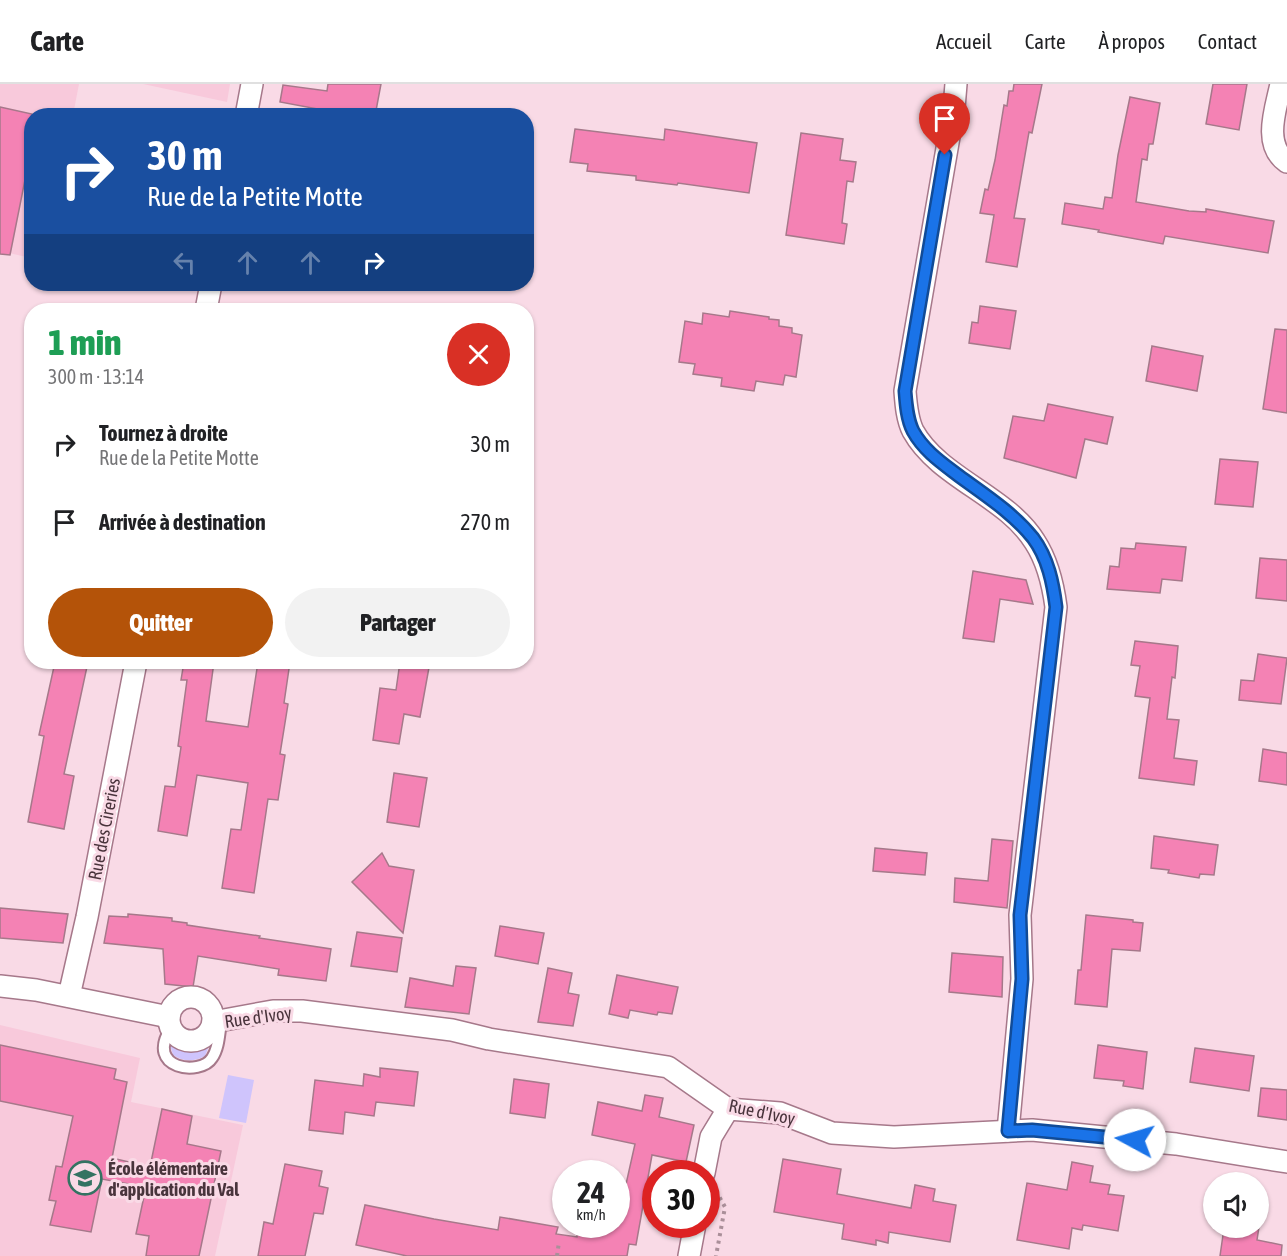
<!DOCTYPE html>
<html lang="fr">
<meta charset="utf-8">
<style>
body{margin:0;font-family:"Asap Condensed",sans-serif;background:#f2f2f2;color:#202124;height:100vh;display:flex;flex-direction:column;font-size:22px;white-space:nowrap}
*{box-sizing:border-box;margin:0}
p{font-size:20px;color:#757577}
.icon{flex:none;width:33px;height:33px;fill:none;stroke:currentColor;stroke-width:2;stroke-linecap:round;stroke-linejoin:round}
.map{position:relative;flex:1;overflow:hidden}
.drawer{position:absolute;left:24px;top:219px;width:510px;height:366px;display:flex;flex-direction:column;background:#fff;border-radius:24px;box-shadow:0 2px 4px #0004}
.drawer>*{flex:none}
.hud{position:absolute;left:24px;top:24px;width:510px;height:183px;border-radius:24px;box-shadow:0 2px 4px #0004;background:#1a4fa0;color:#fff;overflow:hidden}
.tools{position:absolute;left:1203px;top:1088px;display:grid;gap:12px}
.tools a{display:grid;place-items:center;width:66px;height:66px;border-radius:50%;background:#fff;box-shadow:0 2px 4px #0004;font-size:30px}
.speed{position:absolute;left:552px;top:1076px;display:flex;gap:12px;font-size:30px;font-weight:700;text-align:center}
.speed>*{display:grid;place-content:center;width:78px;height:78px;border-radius:50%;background:#fff;box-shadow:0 2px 4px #0004;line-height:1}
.speed small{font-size:15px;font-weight:400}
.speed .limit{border:9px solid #d22;background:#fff;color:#111}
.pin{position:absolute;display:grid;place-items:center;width:51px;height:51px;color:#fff;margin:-62px -26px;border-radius:50% 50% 50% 0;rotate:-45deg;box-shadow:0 0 6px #0007}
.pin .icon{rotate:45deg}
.me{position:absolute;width:66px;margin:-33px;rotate:276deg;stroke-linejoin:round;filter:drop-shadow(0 0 4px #0008)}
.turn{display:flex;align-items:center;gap:21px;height:126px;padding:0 24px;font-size:27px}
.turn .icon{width:78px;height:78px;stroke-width:2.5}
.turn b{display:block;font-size:42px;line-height:51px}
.lanes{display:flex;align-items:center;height:57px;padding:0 24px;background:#0003;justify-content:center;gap:30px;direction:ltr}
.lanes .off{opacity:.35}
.round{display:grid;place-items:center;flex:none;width:63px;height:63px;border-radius:32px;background:#f2f2f2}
.headline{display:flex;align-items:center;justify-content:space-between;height:102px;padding:0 24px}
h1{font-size:36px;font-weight:800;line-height:45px;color:#1e9e55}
.cta{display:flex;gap:12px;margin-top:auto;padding:12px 24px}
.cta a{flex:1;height:69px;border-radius:36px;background:#b45309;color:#fff;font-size:24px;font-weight:800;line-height:69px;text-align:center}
.cta a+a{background:#f2f2f2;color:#202124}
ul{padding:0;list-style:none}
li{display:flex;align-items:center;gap:18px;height:78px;padding:0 24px}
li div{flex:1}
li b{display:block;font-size:22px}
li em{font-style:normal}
header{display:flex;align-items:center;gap:36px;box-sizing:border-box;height:84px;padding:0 30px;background:#fff;border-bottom:2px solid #e0e0e0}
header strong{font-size:28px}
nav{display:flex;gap:33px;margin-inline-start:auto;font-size:21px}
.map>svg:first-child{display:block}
</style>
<header>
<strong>Carte</strong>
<nav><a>Accueil</a><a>Carte</a><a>À propos</a><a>Contact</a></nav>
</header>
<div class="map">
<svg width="1287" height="1172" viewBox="0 0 1287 1172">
<rect width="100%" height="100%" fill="#f9dae6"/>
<g fill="#f8c9db">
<polygon points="0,0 79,0 73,31 32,32 31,174 0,167"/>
<polygon points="143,0 230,0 227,18"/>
<polygon points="0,941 140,974 131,1018 243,1041 215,1172 0,1172"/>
</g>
<g fill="#cfc4fc">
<path d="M169,957L181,961L209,962L205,972C194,978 183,978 173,971Z"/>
<polygon points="228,991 254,996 246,1039 219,1034"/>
</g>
<g fill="#f482b4" stroke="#a6788a" stroke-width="1.5">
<polygon points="328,0 381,0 375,32 355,32 280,18 283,1 327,7"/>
<polygon points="1014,0 1042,0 1032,49 1029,48 1014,134 1025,135 1017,183 986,178 994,131 980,129 985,105 988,106 995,76 1004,21 1007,22 1009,7 1013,7"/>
<polygon points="1213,0 1247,0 1239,46 1206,40"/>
<polygon points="1130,13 1160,19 1153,60 1149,60 1147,76 1142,75 1136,118 1189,127 1206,128 1206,125 1274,137 1268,169 1165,152 1163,160 1098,148 1099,146 1062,140 1065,119 1103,125 1105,113 1112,114 1118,71"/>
<polygon points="0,23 32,30 32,61 10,171 0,170"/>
<polygon points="575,45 664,56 665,45 757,59 749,109 678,99 677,101 636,96 636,92 587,87 588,80 570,78"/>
<polygon points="801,49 843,55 840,76 856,78 853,98 847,97 842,139 847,140 844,160 786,151"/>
<polygon points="980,222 1016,227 1010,265 969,259 972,238 978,239"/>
<polygon points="730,227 769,233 769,235 779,236 779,242 792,244 792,249 802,251 796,293 785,291 783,301 756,297 754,307 721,302 722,294 693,290 695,280 679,278 685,237 702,240 703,229 729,233"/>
<polygon points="1275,245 1287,246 1287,329 1263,325"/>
<polygon points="1152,262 1203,272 1197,307 1146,297"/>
<polygon points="1048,320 1113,333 1107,360 1085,355 1076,394 1004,374 1013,332 1044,337"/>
<polygon points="1220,375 1258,378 1253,423 1215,420"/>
<polygon points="1136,459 1186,463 1182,497 1162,495 1160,509 1107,505 1110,482 1119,483 1121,464 1135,465"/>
<polygon points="1260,474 1287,476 1287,517 1256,514"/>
<polygon points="973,487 1026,496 1033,520 1000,515 994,558 963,554"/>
<polygon points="1135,557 1178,562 1175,594 1172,593 1167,635 1179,636 1174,674 1197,677 1194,701 1139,694 1150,614 1135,612 1140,582 1131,581"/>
<polygon points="1258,570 1287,574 1281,620 1239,616 1241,596 1254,597"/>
<polygon points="55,578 88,578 64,690 74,692 64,745 28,738 44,652 39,651"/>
<polygon points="184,578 214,578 206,637 248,643 258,578 290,578 284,619 288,620 280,670 285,671 278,716 268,715 254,809 222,804 231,745 241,746 248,699 197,691 187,752 158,747 165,702 175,703 181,663 178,662 187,596 181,596"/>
<polygon points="400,578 430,578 420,633 404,630 399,660 373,656 380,604 396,606"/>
<polygon points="1263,665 1287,669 1287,701 1259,697"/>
<polygon points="394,689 427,694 419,743 387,738"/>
<polygon points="1154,752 1218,761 1214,791 1200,790 1199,794 1168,789 1169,786 1151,784"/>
<polygon points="992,755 1013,757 1007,824 954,818 955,794 988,797"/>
<polygon points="875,764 927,769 925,791 873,787"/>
<polygon points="382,769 389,782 414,786 403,849 352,798"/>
<polygon points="0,824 68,830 63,859 0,854"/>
<polygon points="128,830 172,834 172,837 187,839 187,841 260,852 259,854 331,865 326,897 278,891 279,885 198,872 193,903 165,900 163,865 104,859 109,832 128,833"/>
<polygon points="1086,831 1133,836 1133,838 1143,839 1140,867 1112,865 1107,923 1075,920 1078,886 1081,886"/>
<polygon points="500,842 544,849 538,880 495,872"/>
<polygon points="357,848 402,854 397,888 351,882"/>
<polygon points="952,869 1003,873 1002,913 949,908"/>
<polygon points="456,882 476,884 469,930 405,923 410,894 453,902"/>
<polygon points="548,884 572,889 568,909 579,911 573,942 538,938"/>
<polygon points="617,891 678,903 672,930 658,928 657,931 630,926 628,934 609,930"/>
<polygon points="0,961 116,985 114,995 127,998 112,1074 150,1083 162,1025 192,1032 187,1060 221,1067 199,1172 146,1172 149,1152 136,1150 146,1103 102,1095 91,1148 50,1141 56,1117 49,1116 56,1082 62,1083 73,1032 0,1017"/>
<polygon points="1098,961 1147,968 1143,1005 1123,1002 1124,997 1094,994"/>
<polygon points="1195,964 1254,972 1249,1007 1190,998"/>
<polygon points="380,984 418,988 414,1022 376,1018 374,1032 345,1028 343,1050 309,1046 315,996 363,1002 364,990 380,993"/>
<polygon points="514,995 549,1000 545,1034 510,1029"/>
<polygon points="1261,1004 1287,1006 1287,1036 1258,1032"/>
<polygon points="645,1011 663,1014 659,1033 694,1041 686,1078 652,1071 636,1161 629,1160 627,1172 407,1172 356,1161 365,1121 434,1135 498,1146 500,1133 558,1143 556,1150 577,1153 578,1140 616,1140 616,1127 620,1127 635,1060 592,1051 598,1018 642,1027"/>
<polygon points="783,1075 841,1085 837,1110 911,1124 915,1101 935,1105 933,1117 956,1121 950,1158 889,1148 888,1159 876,1156 876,1161 842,1155 844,1140 774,1128"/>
<polygon points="1072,1078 1093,1082 1090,1098 1110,1101 1108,1110 1124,1112 1118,1147 1083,1141 1082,1146 1072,1144 1069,1165 1017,1156 1027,1099 1067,1106"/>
<polygon points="285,1080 322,1087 319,1102 328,1104 323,1130 314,1129 305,1172 258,1172 264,1138 273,1140"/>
<polygon points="1238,1143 1259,1143 1257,1156 1282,1161 1281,1172 1220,1172 1223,1151 1237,1153"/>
</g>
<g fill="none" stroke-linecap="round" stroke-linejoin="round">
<g stroke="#a6788a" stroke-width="14">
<path id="service" d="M171,944C144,986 201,992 212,974C219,964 219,950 221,938"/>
</g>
<g stroke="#a6788a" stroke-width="24">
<g id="minor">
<path d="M956,0L954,24L905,307C906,320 907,335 913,347C939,394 1007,412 1035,458C1048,478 1053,500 1056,523L1020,831L1022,895L1008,1047"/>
<path d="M1281,0C1276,24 1262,61 1287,78"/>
<polyline points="246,32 252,0"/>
<polyline points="206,226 211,200"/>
<polyline points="0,902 36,906 169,933"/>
<polyline points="69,912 87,833 136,578"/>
<circle cx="191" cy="935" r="22"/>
<polyline points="213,938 273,927 302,927 452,946 489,955 668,983 728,1025 780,1029 832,1049 894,1053 1032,1046 1176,1060 1287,1078"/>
<polyline points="704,1089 711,1053 728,1025"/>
<polyline points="689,1172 695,1140"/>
</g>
</g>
<g stroke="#aa8f99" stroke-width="4" stroke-dasharray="3 4.5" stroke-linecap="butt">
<polyline points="716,1107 725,1123 716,1172"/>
<polyline points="557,1172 559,1158"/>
</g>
<use href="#service" stroke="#fff" stroke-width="10"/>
<use href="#minor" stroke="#fff" stroke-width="21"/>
</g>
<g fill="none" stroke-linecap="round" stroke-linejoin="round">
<g stroke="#114b97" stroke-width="15">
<path id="route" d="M945,71L905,307C906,320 907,335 913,347C924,367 942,379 959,392C985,411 1013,429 1033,454C1048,474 1053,499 1056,523L1020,831L1022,895L1008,1047L1032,1046L1135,1056"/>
</g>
<use href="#route" stroke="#1a73e8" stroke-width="10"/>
</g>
<defs>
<g id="school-ring" transform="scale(1.725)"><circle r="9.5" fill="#f9dae6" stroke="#337362" stroke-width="1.5"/><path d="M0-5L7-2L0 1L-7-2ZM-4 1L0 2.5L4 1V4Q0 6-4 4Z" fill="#337362"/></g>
</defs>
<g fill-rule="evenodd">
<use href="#school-ring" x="85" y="1094"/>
</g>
<g text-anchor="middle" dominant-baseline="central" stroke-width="6" stroke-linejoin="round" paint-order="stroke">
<g font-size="18" fill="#49343c" stroke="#f9dae6">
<text transform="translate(104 745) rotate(-79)">Rue des Cireries</text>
<text transform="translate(258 933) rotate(-8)">Rue d'Ivoy</text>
<text transform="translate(762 1028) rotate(12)">Rue d'Ivoy</text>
</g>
<g font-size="18" font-weight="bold" fill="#49343c" stroke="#f9dae6" text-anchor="start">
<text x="108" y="1084">École élémentaire<tspan x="108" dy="21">d'application du Val</tspan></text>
</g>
</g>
</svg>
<div class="tools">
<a><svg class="icon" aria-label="sound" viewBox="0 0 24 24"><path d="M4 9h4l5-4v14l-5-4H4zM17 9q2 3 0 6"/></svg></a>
</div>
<div class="speed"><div>24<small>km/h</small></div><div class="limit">30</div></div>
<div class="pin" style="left:945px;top:71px;background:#d93025"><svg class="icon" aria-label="arrive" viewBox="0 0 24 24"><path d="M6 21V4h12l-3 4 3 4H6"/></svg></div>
<svg class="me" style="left:1135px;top:1056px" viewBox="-20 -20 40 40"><circle r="19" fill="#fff"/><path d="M0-13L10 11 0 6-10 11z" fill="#1a73e8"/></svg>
<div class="hud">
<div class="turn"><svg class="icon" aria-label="right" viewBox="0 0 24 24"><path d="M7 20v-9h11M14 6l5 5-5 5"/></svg><div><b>30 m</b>Rue de la Petite Motte</div></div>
<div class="lanes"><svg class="icon off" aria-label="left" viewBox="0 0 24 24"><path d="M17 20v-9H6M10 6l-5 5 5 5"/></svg><svg class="icon off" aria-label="ahead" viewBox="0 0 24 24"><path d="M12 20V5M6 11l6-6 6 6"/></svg><svg class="icon off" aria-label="ahead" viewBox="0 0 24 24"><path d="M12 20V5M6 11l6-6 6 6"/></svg><svg class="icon" aria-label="right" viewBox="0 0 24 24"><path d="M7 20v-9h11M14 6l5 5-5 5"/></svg></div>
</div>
<section class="drawer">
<div class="headline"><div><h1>1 min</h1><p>300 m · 13:14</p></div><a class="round" style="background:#d93025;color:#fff"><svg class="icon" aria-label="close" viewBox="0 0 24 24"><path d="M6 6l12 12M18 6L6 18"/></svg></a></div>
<ul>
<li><svg class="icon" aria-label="right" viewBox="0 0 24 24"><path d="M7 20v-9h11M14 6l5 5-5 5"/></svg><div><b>Tournez à droite</b><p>Rue de la Petite Motte</p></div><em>30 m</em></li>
<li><svg class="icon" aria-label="arrive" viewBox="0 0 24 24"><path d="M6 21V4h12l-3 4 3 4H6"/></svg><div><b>Arrivée à destination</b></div><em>270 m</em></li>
</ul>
<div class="cta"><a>Quitter</a><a>Partager</a></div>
</section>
</div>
